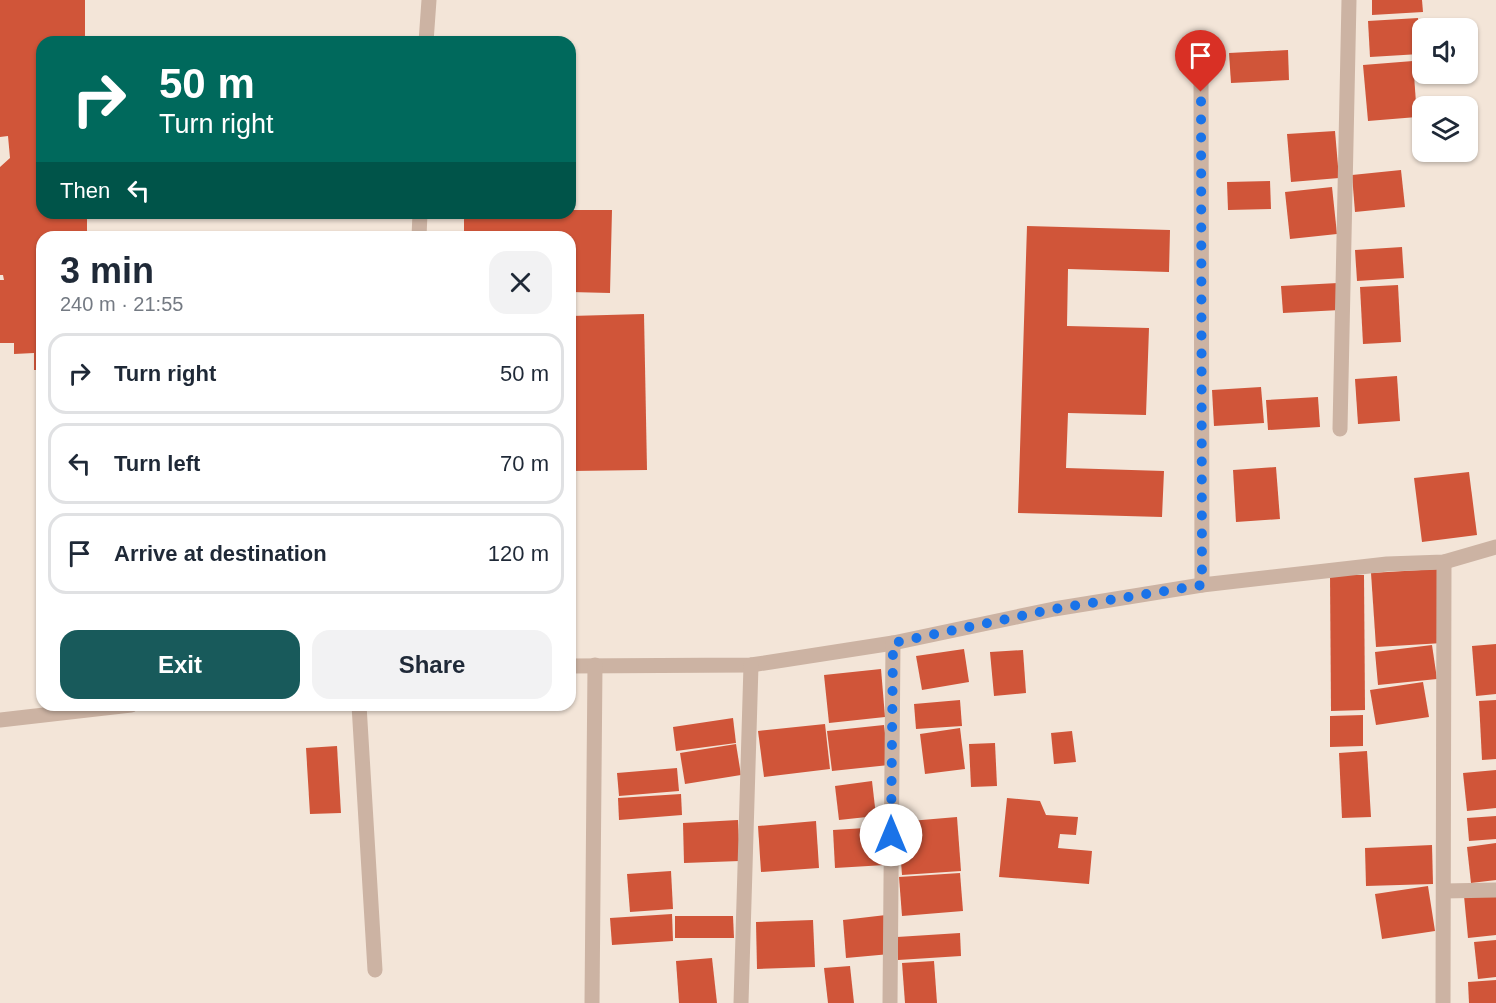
<!DOCTYPE html>
<meta charset="utf-8">
<style>
body{margin:0;font-family:Helvetica,sans-serif;background:#f2f2f3;color:#1f2937;height:100vh;display:flex;flex-direction:column;font-size:22px;white-space:nowrap}
*{box-sizing:border-box;margin:0}
p{font-size:20px;color:#747a83}
.icon{flex:none;width:33px;height:33px;fill:none;stroke:currentColor;stroke-width:2;stroke-linecap:round;stroke-linejoin:round}
.map{position:relative;flex:1;overflow:hidden}
.side{position:absolute;left:36px;top:231px;width:540px;height:480px;display:flex;flex-direction:column;background:#fff;border-radius:18px;box-shadow:0 2px 4px #0004}
.side>*{flex:none}
.top-card{position:absolute;left:36px;top:36px;width:540px;height:183px;border-radius:18px;box-shadow:0 2px 4px #0004;background:#00695c;color:#fff;overflow:hidden}
.buttons{position:absolute;left:1412px;top:18px;display:grid;gap:12px}
.buttons a{display:grid;place-items:center;width:66px;height:66px;border-radius:12px;background:#fff;box-shadow:0 2px 4px #0004;font-size:30px}
.pin{position:absolute;display:grid;place-items:center;width:51px;height:51px;color:#fff;margin:-62px -26px;border-radius:50% 50% 50% 0;rotate:-45deg;box-shadow:0 0 6px #0007}
.pin .icon{rotate:45deg}
.me{position:absolute;width:66px;margin:-33px;rotate:0deg;stroke-linejoin:round;filter:drop-shadow(0 0 4px #0008)}
.turn{display:flex;align-items:center;gap:21px;height:126px;padding:0 24px;font-size:27px}
.turn .icon{width:78px;height:78px;stroke-width:2.5}
.turn b{display:block;font-size:42px;line-height:51px}
.then{display:flex;align-items:center;height:57px;padding:0 24px;background:#0003;gap:12px;font-size:22px}
.round{display:grid;place-items:center;flex:none;width:63px;height:63px;border-radius:18px;background:#f2f2f3}
.headline{display:flex;align-items:center;justify-content:space-between;height:102px;padding:0 24px}
h1{font-size:36px;font-weight:800;line-height:45px}
.primary-button{display:flex;gap:12px;margin-top:auto;padding:12px 24px}
.primary-button a{flex:1;height:69px;border-radius:18px;background:#185a5b;color:#fff;font-size:24px;font-weight:800;line-height:69px;text-align:center}
.primary-button a+a{background:#f2f2f3;color:#1f2937}
ul{padding:0;list-style:none}
li{display:flex;align-items:center;gap:18px;height:81px;margin:0 12px 9px;padding:0 12px;border:3px solid #e0e1e3;border-radius:18px}
li div{flex:1}
li b{display:block;font-size:22px}
li em{font-style:normal}
.map>svg:first-child{display:block}
</style>
<div class="map">
<svg width="1496" height="1003" viewBox="0 0 1496 1003">
<rect width="100%" height="100%" fill="#f3e5d8"/>
<g fill="#d05539">
<polygon points="0,0 85,0 85,42 42,42 42,213 87,213 87,237 42,237 42,370 34,370 34,353 14,354 14,343 0,343 0,280 4,280 3,275 0,275 0,167 10,158 8,136 0,137"/>
<polygon points="1372,0 1422,0 1423,12 1372,15"/>
<polygon points="1418,18 1420,54 1370,57 1368,21"/>
<polygon points="1288,50 1289,80 1231,83 1229,53"/>
<polygon points="1413,61 1417,117 1368,121 1363,65"/>
<polygon points="1335,131 1339,178 1291,182 1287,134"/>
<polygon points="1401,170 1405,207 1355,212 1352,175"/>
<polygon points="1270,181 1271,209 1228,210 1227,182"/>
<polygon points="1332,187 1337,234 1290,239 1285,192"/>
<polygon points="570,210 612,210 610,293 570,292 570,237 464,237 464,213 570,213"/>
<polygon points="1027,226 1170,230 1169,272 1068,269 1067,326 1149,328 1146,415 1068,413 1066,468 1164,471 1162,517 1018,513"/>
<polygon points="1402,247 1404,278 1357,281 1355,250"/>
<polygon points="1338,283 1340,310 1283,313 1281,286"/>
<polygon points="1398,285 1401,342 1363,344 1360,287"/>
<polygon points="644,314 647,470 571,471 570,316"/>
<polygon points="1397,376 1400,421 1358,424 1355,379"/>
<polygon points="1261,387 1264,423 1214,426 1212,390"/>
<polygon points="1318,397 1320,427 1268,430 1266,400"/>
<polygon points="1276,467 1280,519 1236,522 1233,470"/>
<polygon points="1469,472 1477,535 1422,542 1414,478"/>
<polygon points="1438,569 1443,643 1376,647 1371,573"/>
<polygon points="1330,575 1364,575 1365,710 1331,711"/>
<polygon points="1496,644 1496,694 1476,696 1472,646"/>
<polygon points="1432,645 1437,679 1378,685 1375,652"/>
<polygon points="964,649 969,682 922,690 916,656"/>
<polygon points="1023,650 1026,693 994,696 990,652"/>
<polygon points="881,669 885,717 829,723 824,675"/>
<polygon points="1423,682 1429,717 1376,725 1370,690"/>
<polygon points="960,700 962,726 916,729 914,704"/>
<polygon points="1496,700 1496,759 1482,760 1479,701"/>
<polygon points="1363,715 1363,746 1330,747 1330,716"/>
<polygon points="733,718 736,743 676,751 673,727"/>
<polygon points="825,724 830,769 764,777 758,731"/>
<polygon points="884,725 889,765 832,771 827,731"/>
<polygon points="960,728 965,769 925,774 920,734"/>
<polygon points="1072,731 1076,762 1054,764 1051,733"/>
<polygon points="995,743 997,786 971,787 969,744"/>
<polygon points="736,744 741,775 685,784 680,753"/>
<polygon points="337,746 341,813 310,814 306,748"/>
<polygon points="1367,751 1371,817 1342,818 1339,753"/>
<polygon points="677,768 679,791 619,796 617,773"/>
<polygon points="1496,770 1496,808 1467,811 1463,773"/>
<polygon points="872,781 876,816 839,820 835,786"/>
<polygon points="681,794 682,815 619,820 618,798"/>
<polygon points="1007,798 1040,801 1046,815 1078,817 1076,835 1060,834 1058,848 1092,851 1089,884 999,877"/>
<polygon points="1496,816 1496,839 1469,841 1467,818"/>
<polygon points="957,817 961,871 902,875 898,822"/>
<polygon points="738,820 740,861 684,863 683,823"/>
<polygon points="816,821 819,868 761,872 758,826"/>
<polygon points="882,827 885,865 835,868 833,830"/>
<polygon points="1496,843 1496,880 1471,883 1467,847"/>
<polygon points="1432,845 1433,884 1366,886 1365,848"/>
<polygon points="671,871 673,909 630,912 627,874"/>
<polygon points="960,873 963,911 902,916 899,877"/>
<polygon points="1428,886 1435,931 1382,939 1375,894"/>
<polygon points="1496,893 1496,935 1468,938 1464,896"/>
<polygon points="672,914 673,941 612,945 610,918"/>
<polygon points="886,915 890,954 846,958 843,920"/>
<polygon points="675,916 733,916 734,938 675,938"/>
<polygon points="813,920 815,967 757,969 756,922"/>
<polygon points="960,933 961,956 898,960 897,937"/>
<polygon points="1496,940 1496,977 1478,979 1474,942"/>
<polygon points="712,958 717,1003 679,1003 676,961"/>
<polygon points="934,961 937,1003 905,1003 902,963"/>
<polygon points="850,966 854,1003 828,1003 824,968"/>
<polygon points="1496,980 1496,1003 1469,1003 1468,982"/>
</g>
<g fill="none" stroke-linecap="round" stroke-linejoin="round">
<g stroke="#ccb3a3" stroke-width="15">
<polyline points="426,42 429,0"/>
<polyline points="1201,69 1202,585"/>
<polyline points="419,237 420,213"/>
<polyline points="1340,429 1349,0"/>
<polyline points="570,666 751,665 893,643 1054,609 1202,585 1387,564 1444,562 1496,547"/>
<polyline points="359,705 375,970"/>
<polyline points="0,720 131,705"/>
<polyline points="1444,891 1496,890"/>
<polyline points="592,1003 595,665"/>
<polyline points="741,1003 751,665"/>
<polyline points="890,1003 893,643"/>
<polyline points="1443,1003 1444,562"/>
</g>
</g>
<g fill="none" stroke-linecap="round" stroke-linejoin="round">
<polyline stroke="#1a73e8" stroke-width="10" stroke-dasharray="0 18" points="891,835 893,643 1054,609 1202,585 1201,92"/>
</g>
</svg>
<div class="buttons">
<a><svg class="icon" aria-label="sound" viewBox="0 0 24 24"><path d="M4 9h4l5-4v14l-5-4H4zM17 9q2 3 0 6"/></svg></a>
<a><svg class="icon" aria-label="layers" viewBox="0 0 24 24"><path d="M12 4l9 5-9 5-9-5zM3 14l9 5 9-5"/></svg></a>
</div>
<div class="pin" style="left:1201px;top:92px;background:#d93025"><svg class="icon" aria-label="arrive" viewBox="0 0 24 24"><path d="M6 21V4h12l-3 4 3 4H6"/></svg></div>
<svg class="me" style="left:891px;top:835px" viewBox="-20 -20 40 40"><circle r="19" fill="#fff"/><path d="M0-13L10 11 0 6-10 11z" fill="#1a73e8"/></svg>
<div class="top-card">
<div class="turn"><svg class="icon" aria-label="right" viewBox="0 0 24 24"><path d="M7 20v-9h11M14 6l5 5-5 5"/></svg><div><b>50 m</b>Turn right</div></div>
<div class="then">Then<svg class="icon" aria-label="left" viewBox="0 0 24 24"><path d="M17 20v-9H6M10 6l-5 5 5 5"/></svg></div>
</div>
<section class="side">
<div class="headline"><div><h1>3 min</h1><p>240 m · 21:55</p></div><a class="round"><svg class="icon" aria-label="close" viewBox="0 0 24 24"><path d="M6 6l12 12M18 6L6 18"/></svg></a></div>
<ul>
<li><svg class="icon" aria-label="right" viewBox="0 0 24 24"><path d="M7 20v-9h11M14 6l5 5-5 5"/></svg><div><b>Turn right</b></div><em>50 m</em></li>
<li><svg class="icon" aria-label="left" viewBox="0 0 24 24"><path d="M17 20v-9H6M10 6l-5 5 5 5"/></svg><div><b>Turn left</b></div><em>70 m</em></li>
<li><svg class="icon" aria-label="arrive" viewBox="0 0 24 24"><path d="M6 21V4h12l-3 4 3 4H6"/></svg><div><b>Arrive at destination</b></div><em>120 m</em></li>
</ul>
<div class="primary-button"><a>Exit</a><a>Share</a></div>
</section>
</div>
